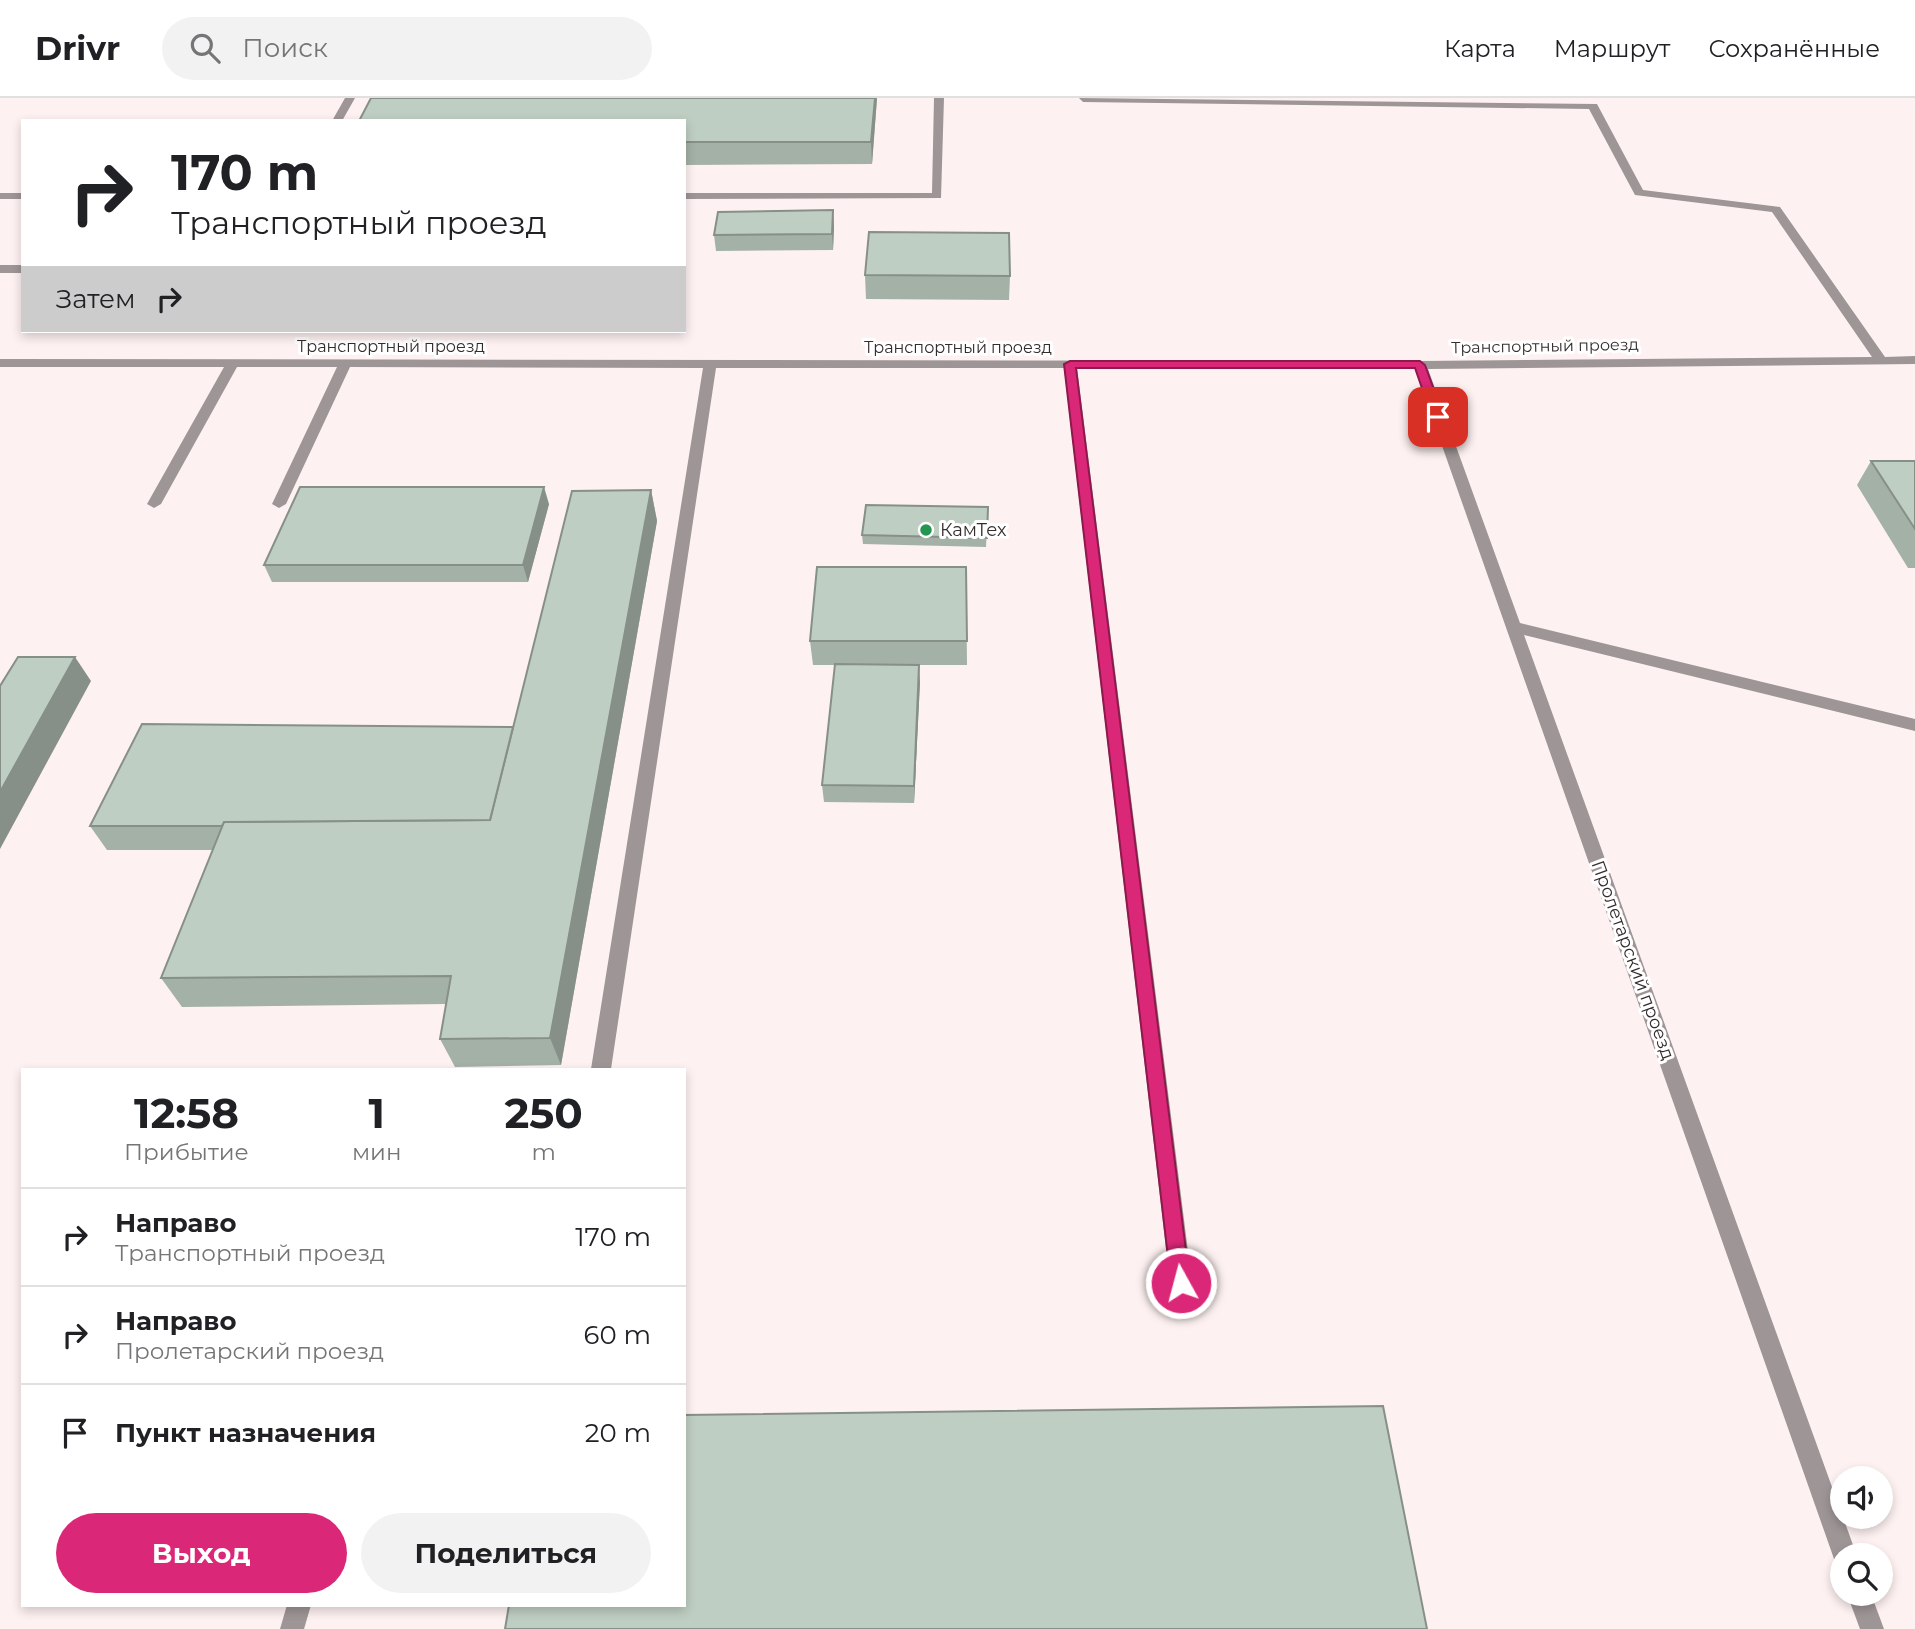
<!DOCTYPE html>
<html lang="ru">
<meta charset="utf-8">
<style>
body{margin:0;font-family:Montserrat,sans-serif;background:#f2f2f2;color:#202124;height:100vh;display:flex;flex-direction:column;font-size:26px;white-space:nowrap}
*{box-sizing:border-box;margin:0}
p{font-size:23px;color:#757577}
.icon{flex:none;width:38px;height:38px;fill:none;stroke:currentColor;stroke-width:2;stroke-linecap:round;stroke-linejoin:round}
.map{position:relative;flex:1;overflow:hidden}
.panel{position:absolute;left:21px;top:970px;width:665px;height:539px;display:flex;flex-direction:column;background:#fff;border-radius:0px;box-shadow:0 4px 10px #0003}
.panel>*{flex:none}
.banner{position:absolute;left:21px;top:21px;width:665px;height:214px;border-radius:0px;box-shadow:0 4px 10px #0003;background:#fff;color:#202124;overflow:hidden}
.fabs{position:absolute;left:1830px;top:1368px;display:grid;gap:14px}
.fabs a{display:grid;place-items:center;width:63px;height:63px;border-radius:50%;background:#fff;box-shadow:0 4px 10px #0003;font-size:35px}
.pin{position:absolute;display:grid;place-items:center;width:60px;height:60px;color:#fff;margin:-30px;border-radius:14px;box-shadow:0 4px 10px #0006}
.me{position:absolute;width:77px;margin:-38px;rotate:353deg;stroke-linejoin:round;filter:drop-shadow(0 0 5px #0008)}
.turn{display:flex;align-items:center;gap:24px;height:147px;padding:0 35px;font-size:32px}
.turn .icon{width:91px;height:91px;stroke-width:2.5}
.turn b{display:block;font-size:49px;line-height:60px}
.then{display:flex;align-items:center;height:66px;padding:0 35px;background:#0003;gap:14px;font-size:26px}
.eta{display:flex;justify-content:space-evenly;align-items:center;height:119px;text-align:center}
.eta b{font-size:42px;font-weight:700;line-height:49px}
.action{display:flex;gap:14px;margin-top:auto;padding:14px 35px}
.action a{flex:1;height:80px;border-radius:42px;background:#db2777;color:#fff;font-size:28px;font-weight:700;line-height:80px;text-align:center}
.action a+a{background:#f2f2f2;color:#202124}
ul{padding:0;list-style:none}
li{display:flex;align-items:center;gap:21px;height:98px;padding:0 35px;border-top:2px solid #e0e0e0}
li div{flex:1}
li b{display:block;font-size:26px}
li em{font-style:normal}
header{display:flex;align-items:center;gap:42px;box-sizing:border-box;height:98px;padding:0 35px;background:#fff;border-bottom:2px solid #e0e0e0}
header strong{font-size:33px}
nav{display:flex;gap:38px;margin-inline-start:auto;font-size:24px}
.search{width:490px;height:63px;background:#f2f2f2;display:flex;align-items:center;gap:18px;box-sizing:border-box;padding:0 24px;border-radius:38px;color:#757577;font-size:26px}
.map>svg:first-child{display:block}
</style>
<header>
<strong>Drivr</strong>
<div class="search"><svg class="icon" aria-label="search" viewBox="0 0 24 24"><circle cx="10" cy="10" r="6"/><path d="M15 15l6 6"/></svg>Поиск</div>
<nav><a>Карта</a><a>Маршрут</a><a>Сохранённые</a></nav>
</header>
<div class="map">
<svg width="1915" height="1531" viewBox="0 0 1915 1531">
<rect width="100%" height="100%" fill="#fef1f1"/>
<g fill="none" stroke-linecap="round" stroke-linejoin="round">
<g fill="#9e9596" fill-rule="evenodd">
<polygon points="345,0 355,0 342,23 332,23"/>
<polygon points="934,0 944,0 941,100 684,101 684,95 932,95"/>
<polygon points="1079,0 1597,6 1643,92 1780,109 1885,259 1915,258 1915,266 1428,271 1520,525 1915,621 1915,633 1524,537 1857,1458 1843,1458 1843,1469 1836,1467 1833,1458 1415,271 1077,270 1192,1185 1189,1192 1181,1195 1173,1192 1170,1185 1064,270 716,270 611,971 591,971 703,270 350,269 286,406 279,410 272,406 337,269 237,269 161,406 154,410 147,406 224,269 0,269 0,261 1420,263 1872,259 1772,114 1635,97 1589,11 1083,4"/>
<rect x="0" y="95" width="23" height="6"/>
<rect x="0" y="167" width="23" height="8"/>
<polygon points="1847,1496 1871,1496 1884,1531 1860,1531"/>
<polygon points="287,1507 311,1507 304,1531 280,1531"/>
</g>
</g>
<g fill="#a4b1a7">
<polygon points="877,0 872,66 684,67 684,23"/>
<polygon points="833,112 834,129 833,152 716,153 714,137"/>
<polygon points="865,177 1010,178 1009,202 866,201"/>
<polygon points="1871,363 1915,363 1915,470 1908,470 1857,387"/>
<polygon points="651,392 657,423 561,967 455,969 440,941 446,906 182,909 161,880 213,752 107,752 90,728 513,629"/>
<polygon points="549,406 528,484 272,484 264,467"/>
<polygon points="988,409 986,449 863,446 862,437"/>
<polygon points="966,469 967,567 907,567 920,584 914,705 824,704 822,687 835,567 813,567 810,543"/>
</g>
<g fill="#869088">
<polygon points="875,0 877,0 872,66 871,44"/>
<polygon points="833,112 834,129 833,152 832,136"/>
<polygon points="544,389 549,406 528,484 523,467"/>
<polygon points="651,392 657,423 561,967 550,940"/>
<polygon points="75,559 91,583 0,751 0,694"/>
<polygon points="919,567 920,584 914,705 914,688"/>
</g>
<g fill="#bfcec2" stroke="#869088" stroke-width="2">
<polygon points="371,0 875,0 871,44 684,44 684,23 359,23"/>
<polygon points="833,112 832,136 714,137 718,114"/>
<polygon points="869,134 1009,135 1010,178 865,177"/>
<polygon points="1871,363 1915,363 1915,431"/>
<polygon points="300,389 544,389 523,467 264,467"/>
<polygon points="651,392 550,940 440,941 451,878 161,880 224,724 490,722 572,393"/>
<polygon points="866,407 988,409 987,440 862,437"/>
<polygon points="817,469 966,469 967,543 810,543"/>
<polygon points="18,559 75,559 0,694 0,588"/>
<polygon points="835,566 919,567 914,688 822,687"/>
<polygon points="142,626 513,629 490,722 224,724 222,728 90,728"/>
<polygon points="1383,1308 1427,1531 505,1531 509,1507 684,1507 684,1317"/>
</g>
<polygon fill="#db2777" stroke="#8e194d" stroke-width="2" points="1420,263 1425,267 1444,319 1443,322 1432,319 1415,270 1076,270 1190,1185 1187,1192 1181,1195 1174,1192 1171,1185 1064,266 1070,263"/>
<circle fill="#249650" stroke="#fff" stroke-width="2.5" cx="926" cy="432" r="7"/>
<g text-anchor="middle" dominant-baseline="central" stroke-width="6" stroke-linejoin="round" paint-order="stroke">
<g font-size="16" fill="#342c2d" stroke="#fff">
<text x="391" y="248">Транспортный проезд</text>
<text transform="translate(1545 248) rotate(-1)">Транспортный проезд</text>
<text x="958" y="249">Транспортный проезд</text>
</g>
<g font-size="18" fill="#342c2d" stroke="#fff" text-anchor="start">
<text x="940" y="432">КамТех</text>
</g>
<g font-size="18" fill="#342c2d" stroke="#fff">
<text transform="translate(1633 862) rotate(70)">Пролетарский проезд</text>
</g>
</g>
</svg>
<div class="fabs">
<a><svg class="icon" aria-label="sound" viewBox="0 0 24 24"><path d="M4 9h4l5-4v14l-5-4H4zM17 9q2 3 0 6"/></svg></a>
<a><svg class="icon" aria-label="search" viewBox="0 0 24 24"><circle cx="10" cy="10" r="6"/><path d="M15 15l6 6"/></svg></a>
</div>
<div class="pin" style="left:1438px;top:319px;background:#d93025"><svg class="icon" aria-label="arrive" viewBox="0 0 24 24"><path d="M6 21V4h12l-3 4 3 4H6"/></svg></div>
<svg class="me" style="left:1181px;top:1185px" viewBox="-20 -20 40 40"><circle r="17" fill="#db2777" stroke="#fff" stroke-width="3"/><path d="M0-11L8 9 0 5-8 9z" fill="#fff"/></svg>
<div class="banner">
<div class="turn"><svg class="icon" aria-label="right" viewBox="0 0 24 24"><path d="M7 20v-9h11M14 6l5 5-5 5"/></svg><div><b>170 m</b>Транспортный проезд</div></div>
<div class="then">Затем<svg class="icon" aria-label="right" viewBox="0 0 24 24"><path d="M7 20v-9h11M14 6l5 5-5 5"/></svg></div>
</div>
<section class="panel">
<div class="eta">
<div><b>12:58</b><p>Прибытие</p></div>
<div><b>1</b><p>мин</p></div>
<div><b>250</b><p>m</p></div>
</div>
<ul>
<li><svg class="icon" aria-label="right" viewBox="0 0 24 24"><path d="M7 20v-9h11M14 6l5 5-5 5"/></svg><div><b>Направо</b><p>Транспортный проезд</p></div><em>170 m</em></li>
<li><svg class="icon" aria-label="right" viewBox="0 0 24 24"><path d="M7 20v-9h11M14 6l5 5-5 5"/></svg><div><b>Направо</b><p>Пролетарский проезд</p></div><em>60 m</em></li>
<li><svg class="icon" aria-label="arrive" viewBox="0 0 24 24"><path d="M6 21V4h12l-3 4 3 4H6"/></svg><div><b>Пункт назначения</b></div><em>20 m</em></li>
</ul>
<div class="action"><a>Выход</a><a>Поделиться</a></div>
</section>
</div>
